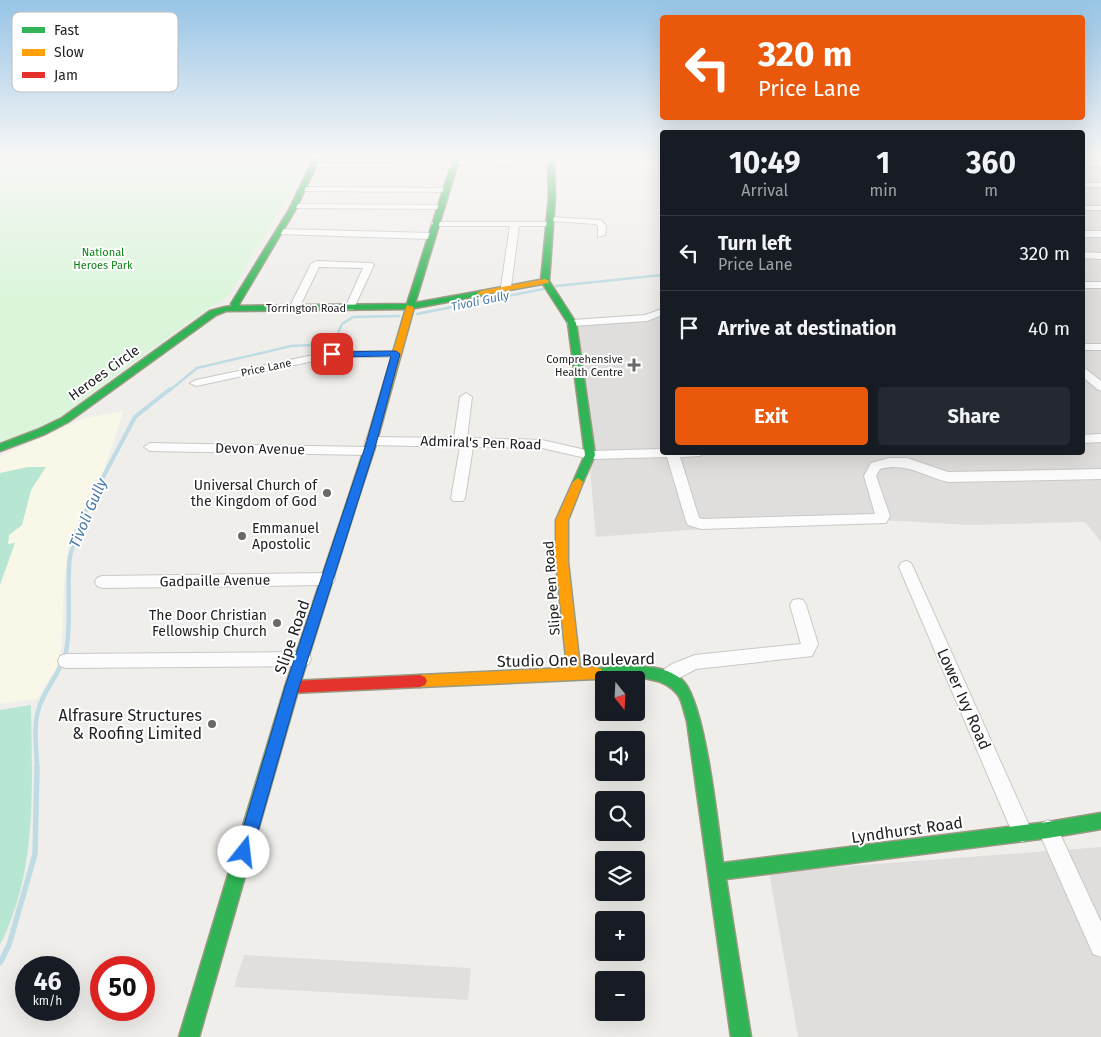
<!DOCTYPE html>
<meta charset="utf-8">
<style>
body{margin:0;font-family:"Fira Sans",sans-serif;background:#242831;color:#f1f3f6;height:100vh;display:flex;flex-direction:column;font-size:19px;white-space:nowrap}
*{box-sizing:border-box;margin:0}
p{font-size:16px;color:#9ea1a6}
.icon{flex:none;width:28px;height:28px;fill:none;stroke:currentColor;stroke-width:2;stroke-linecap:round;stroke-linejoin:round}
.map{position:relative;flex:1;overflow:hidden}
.side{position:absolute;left:660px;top:130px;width:425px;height:325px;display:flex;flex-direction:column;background:#171b24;border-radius:5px;box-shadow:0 5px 20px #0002}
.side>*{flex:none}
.top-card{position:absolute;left:660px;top:15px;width:425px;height:105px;border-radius:5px;box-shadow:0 5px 20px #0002;background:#ea580c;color:#fff;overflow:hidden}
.needle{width:32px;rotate:162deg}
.tools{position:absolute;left:595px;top:671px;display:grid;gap:10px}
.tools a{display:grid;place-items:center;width:50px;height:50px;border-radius:5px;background:#171b24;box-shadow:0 5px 20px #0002;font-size:25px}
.speed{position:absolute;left:15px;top:956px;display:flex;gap:10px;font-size:25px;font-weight:700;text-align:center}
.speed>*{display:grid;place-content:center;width:65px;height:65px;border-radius:50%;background:#171b24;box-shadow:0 5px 20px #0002;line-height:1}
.speed small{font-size:12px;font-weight:400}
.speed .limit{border:8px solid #d22;background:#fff;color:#111}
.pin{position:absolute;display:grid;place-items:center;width:42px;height:42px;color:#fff;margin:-21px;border-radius:10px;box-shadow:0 2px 8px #0006}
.me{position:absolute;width:55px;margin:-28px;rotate:16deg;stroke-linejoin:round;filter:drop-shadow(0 0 4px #0008)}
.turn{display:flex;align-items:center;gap:18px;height:105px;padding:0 15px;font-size:22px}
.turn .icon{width:65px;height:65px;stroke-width:2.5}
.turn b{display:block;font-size:35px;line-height:42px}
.eta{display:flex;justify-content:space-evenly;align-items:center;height:85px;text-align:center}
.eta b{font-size:30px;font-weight:700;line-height:35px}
.primary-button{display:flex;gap:10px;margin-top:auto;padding:10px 15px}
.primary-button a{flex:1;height:58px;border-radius:5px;background:#ea580c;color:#fff;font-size:20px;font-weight:700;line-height:58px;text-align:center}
.primary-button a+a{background:#242831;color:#f1f3f6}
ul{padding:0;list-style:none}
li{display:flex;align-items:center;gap:15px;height:75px;padding:0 15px;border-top:1px solid #363941}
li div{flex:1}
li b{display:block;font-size:19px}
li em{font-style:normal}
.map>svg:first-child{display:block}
</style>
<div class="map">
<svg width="1101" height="1037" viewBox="0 0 1101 1037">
<rect width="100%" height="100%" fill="#f0eeeb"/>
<g fill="#dfdedc">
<polygon points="1083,156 1101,156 1101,542 1085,522 970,525 846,518 596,537 577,320 629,317 662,311 662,452 1082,452"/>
<polygon points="1101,847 1101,1037 798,1037 769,872"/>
</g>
<g fill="#f8f7e8">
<polygon points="558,156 659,156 660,170 648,170 638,174 557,172"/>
<polygon points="124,411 100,481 93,490 69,543 64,583 62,643 57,667 37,699 0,704 0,456 85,418"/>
</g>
<polygon fill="#daf5da" points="0,156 304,156 304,158 294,187 228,296 183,326 60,417 0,445"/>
<g fill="#b7e6d2">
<polygon points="28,467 46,467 31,490 22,525 9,535 8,544 15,543 0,585 0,473"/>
<path d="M31,705C32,787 38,870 0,945V710Z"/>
</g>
<polygon fill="#e0dfde" points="244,955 471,968 468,1000 234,987"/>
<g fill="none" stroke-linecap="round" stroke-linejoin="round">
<g stroke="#bfdbe3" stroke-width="2.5">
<polyline points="556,286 662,275"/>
<polyline points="417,314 543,289"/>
<polyline points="169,391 197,368 291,346 333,344 342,324 353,317 399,316"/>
</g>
<polyline stroke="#bfdbe3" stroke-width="4" points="70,557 76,533 93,496 135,417 170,389"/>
<path stroke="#bfdbe3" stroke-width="4.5" d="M37,769C37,750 33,729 38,711C43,690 61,673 66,652C72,620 66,588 70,556"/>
<polyline stroke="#bfdbe3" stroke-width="5.5" points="0,963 9,945 35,854 37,767"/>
<g stroke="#c9c8c7" stroke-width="2">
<g id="street">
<polygon points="551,159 554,159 554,163 456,165 453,168 313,167 309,165 313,163 453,164 456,161"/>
<rect x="1082" y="162" width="19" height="4"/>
<rect x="1082" y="183" width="19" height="4"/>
<polygon points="300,187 445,188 449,190 445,192 303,191 299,189"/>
<polygon points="291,204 439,205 443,207 439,209 294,208 291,208"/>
<rect x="1082" y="206" width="19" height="4"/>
<polygon points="548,217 601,220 606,226 605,235 598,237 598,226 596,224 551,221 547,219"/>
<polygon points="432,222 550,222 554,224 550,226 519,226 511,287 506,290 501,287 510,226 435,226 431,224"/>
<polygon points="279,229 431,233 435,236 431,239 276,234 276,230"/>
<rect x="1082" y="231" width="19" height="6"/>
<polygon points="1082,252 1101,253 1101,259 1082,258"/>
<polygon points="316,261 372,263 374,265 353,310 347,310 345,308 363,268 319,267 299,308 297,310 291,310 289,308 311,264"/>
<rect x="1082" y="282" width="19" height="6"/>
<polygon points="662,309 662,315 647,321 572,326 567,323 572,320 645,315"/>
<rect x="1082" y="344" width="19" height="6"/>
<polygon points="332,351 396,351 401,354 396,357 332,357 196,386 190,383 196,380"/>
<polygon points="1082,366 1101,381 1101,391 1097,389 1082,376"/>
<path d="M466,393L472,397L467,438L542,440L590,451L662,449V452H706L700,456L680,457L699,518L702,519L875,514L864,476L871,463L889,458H907L948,472L1101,469V479L948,482C922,476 908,462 880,469L876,476L890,516L886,523L701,529L688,525L686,521L667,457L590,459L542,448L473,447L465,498L463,501H453L451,498L460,447L371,445L365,441L371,437L454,438L460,397Z"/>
<polygon points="1101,434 1101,442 1082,443 1082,435"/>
<polygon points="150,443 369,447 375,451 369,455 150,451 144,447"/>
<polygon points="906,561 911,563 913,567 1029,825 1032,832 1029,839 1022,842 1015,839 899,567 901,563"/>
<polygon points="328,573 333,575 335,579 333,583 328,585 102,588 97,586 95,582 97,578 102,576"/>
<polygon points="798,599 803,600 806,605 818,644 812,656 696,669 668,684 662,681 660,676 662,671 672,664 695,655 801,644 790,605 793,600"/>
<polygon points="303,652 309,654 311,659 309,664 303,666 66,668 60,666 58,661 60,656 66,654"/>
<polygon points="1048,820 1055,823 1101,922 1101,957 1093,954 1038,830 1041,823"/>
</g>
</g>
<g stroke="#999a82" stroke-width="3">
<g id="fast">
<polygon points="315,156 321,156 295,210 239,304 240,306 407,304 454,156 460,156 415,303 481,291 484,291 484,295 410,309 226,311 216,315 68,422 45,434 0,451 0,444 37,430 62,418 210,311 225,307 232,306 231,304 289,210"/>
<polygon points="548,156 554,156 555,197 549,281 576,323 595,455 583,482 578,486 573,482 585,455 568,323 541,281 549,197"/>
<polygon points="353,495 358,499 299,687 199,1037 179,1037 285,687 348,499"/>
<path d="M618,666C639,666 664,665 681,679C705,697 718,828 723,863L1048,822L1101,813V829L1048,838L726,879L751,1037H731L687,721C684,713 683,702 678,695C661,671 621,679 596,679L591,677L589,673L591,669Z"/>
</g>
</g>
<g stroke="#999a82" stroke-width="3">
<g id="slow">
<polygon points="545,279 549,281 548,283 481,295 477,293 481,291"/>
<polygon points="407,305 414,307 376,444 358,499 353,503 348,499 366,444"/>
<polygon points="578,478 583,482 568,520 568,562 580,668 596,667 601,669 603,673 601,677 596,679 420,687 415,685 413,681 415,677 420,675 567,668 556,562 556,520 573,482"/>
</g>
</g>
<g stroke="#999a82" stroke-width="3">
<polygon id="jam" points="420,675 425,677 427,681 425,685 420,687 292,693 287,692 285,687 287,682 292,681"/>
</g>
<use href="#street" fill="#fdfcfc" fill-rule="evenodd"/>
<use href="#fast" fill="#30b455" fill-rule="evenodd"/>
<use href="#slow" fill="#ff9f0a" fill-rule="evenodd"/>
<use href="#jam" fill="#e5322d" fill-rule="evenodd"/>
</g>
<linearGradient id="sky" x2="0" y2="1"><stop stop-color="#97c4e6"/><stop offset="0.52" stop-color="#f8f7f6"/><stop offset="1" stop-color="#f8f7f6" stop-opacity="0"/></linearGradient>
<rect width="1101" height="301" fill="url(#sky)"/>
<polygon fill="#1a73e8" stroke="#114b97" points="396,351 400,354 376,444 299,687 252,852 250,858 244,860 238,858 236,852 285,687 366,444 391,356 332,357 328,354 332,352"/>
<g fill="#6a6968" stroke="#fff" stroke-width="2">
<path d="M631.5 357.5h5v5h5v5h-5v5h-5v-5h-5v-5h5z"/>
<circle cx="327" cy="493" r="5"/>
<circle cx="242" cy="536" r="5"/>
<circle cx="277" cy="623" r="5"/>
<circle cx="212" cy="724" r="5"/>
</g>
<g text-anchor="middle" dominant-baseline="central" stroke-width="4" stroke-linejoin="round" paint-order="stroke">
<g font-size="11" fill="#0c8416" stroke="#fff">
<text x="103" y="252">National<tspan x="103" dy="13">Heroes Park</tspan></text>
</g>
<g font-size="11" fill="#222" stroke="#fff">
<text x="306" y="308">Torrington Road</text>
<text transform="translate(266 368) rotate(-12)">Price Lane</text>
</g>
<g font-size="11" fill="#222" stroke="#fff" text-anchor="end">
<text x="623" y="359">Comprehensive<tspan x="623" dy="13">Health Centre</tspan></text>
</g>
<g font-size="12" font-style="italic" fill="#4a7aab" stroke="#fff">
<text transform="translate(480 301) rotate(-12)">Tivoli Gully</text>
</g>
<g font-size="14" fill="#222" stroke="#fff">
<text transform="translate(104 373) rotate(-36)">Heroes Circle</text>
<text transform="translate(481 443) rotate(2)">Admiral's Pen Road</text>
<text transform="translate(260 449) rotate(1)">Devon Avenue</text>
<text transform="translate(215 581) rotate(-1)">Gadpaille Avenue</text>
<text transform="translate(552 588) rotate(-94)">Slipe Pen Road</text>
</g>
<g font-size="14" fill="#222" stroke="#fff" text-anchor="end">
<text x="317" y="485">Universal Church of<tspan x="317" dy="16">the Kingdom of God</tspan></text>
<text x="252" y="528" text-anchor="start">Emmanuel<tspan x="252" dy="16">Apostolic</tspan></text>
<text x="267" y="615">The Door Christian<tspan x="267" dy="16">Fellowship Church</tspan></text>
</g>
<g font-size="15" font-style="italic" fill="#4a7aab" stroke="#fff">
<text transform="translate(88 513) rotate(-67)">Tivoli Gully</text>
</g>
<g font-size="16" fill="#222" stroke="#fff">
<text transform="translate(292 637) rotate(-71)">Slipe Road</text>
<text transform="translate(576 660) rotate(-1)">Studio One Boulevard</text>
<text transform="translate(964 699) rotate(66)">Lower Ivy Road</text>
<text transform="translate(907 830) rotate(-8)">Lyndhurst Road</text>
</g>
<g font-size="16" fill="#222" stroke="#fff" text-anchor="end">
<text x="202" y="715">Alfrasure Structures<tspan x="202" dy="18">&amp; Roofing Limited</tspan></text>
</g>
</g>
<rect x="12" y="12" width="166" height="80" rx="8" fill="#fff" stroke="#bdbdbd" stroke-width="1"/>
<rect x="22" y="27" width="23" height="6" fill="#30b455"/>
<rect x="22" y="49" width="23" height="7" fill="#ff9f0a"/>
<rect x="22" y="72" width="23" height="6" fill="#e5322d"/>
<g font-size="14" fill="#222">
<text x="54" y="35">Fast</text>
<text x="54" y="57">Slow</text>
<text x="54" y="80">Jam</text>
</g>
</svg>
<div class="tools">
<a><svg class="needle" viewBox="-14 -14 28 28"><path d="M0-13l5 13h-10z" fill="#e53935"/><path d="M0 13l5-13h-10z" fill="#9ea1a6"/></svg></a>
<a><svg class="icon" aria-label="sound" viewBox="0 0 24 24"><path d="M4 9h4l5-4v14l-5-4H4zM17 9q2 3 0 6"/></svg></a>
<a><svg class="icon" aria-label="search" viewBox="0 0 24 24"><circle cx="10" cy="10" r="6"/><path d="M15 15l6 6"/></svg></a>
<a><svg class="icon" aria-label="layers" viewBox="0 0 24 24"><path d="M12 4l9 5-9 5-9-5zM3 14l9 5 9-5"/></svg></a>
<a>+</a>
<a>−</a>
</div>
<div class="speed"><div>46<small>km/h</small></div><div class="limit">50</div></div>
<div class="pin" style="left:332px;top:354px;background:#d93025"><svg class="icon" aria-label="arrive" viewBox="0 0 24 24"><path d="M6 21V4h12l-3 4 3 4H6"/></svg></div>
<svg class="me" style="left:244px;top:852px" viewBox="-20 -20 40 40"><circle r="19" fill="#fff"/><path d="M0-13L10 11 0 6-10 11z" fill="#1a73e8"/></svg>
<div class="top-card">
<div class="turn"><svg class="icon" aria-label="left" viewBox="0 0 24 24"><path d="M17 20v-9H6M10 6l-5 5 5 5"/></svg><div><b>320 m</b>Price Lane</div></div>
</div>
<section class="side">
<div class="eta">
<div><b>10:49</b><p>Arrival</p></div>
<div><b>1</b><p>min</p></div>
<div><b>360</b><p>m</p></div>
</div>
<ul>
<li><svg class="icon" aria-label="left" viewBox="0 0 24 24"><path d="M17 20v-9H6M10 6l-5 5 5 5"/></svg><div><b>Turn left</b><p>Price Lane</p></div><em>320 m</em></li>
<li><svg class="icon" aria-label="arrive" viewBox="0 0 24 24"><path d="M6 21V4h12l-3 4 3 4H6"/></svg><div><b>Arrive at destination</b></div><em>40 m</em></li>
</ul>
<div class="primary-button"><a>Exit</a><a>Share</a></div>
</section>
</div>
